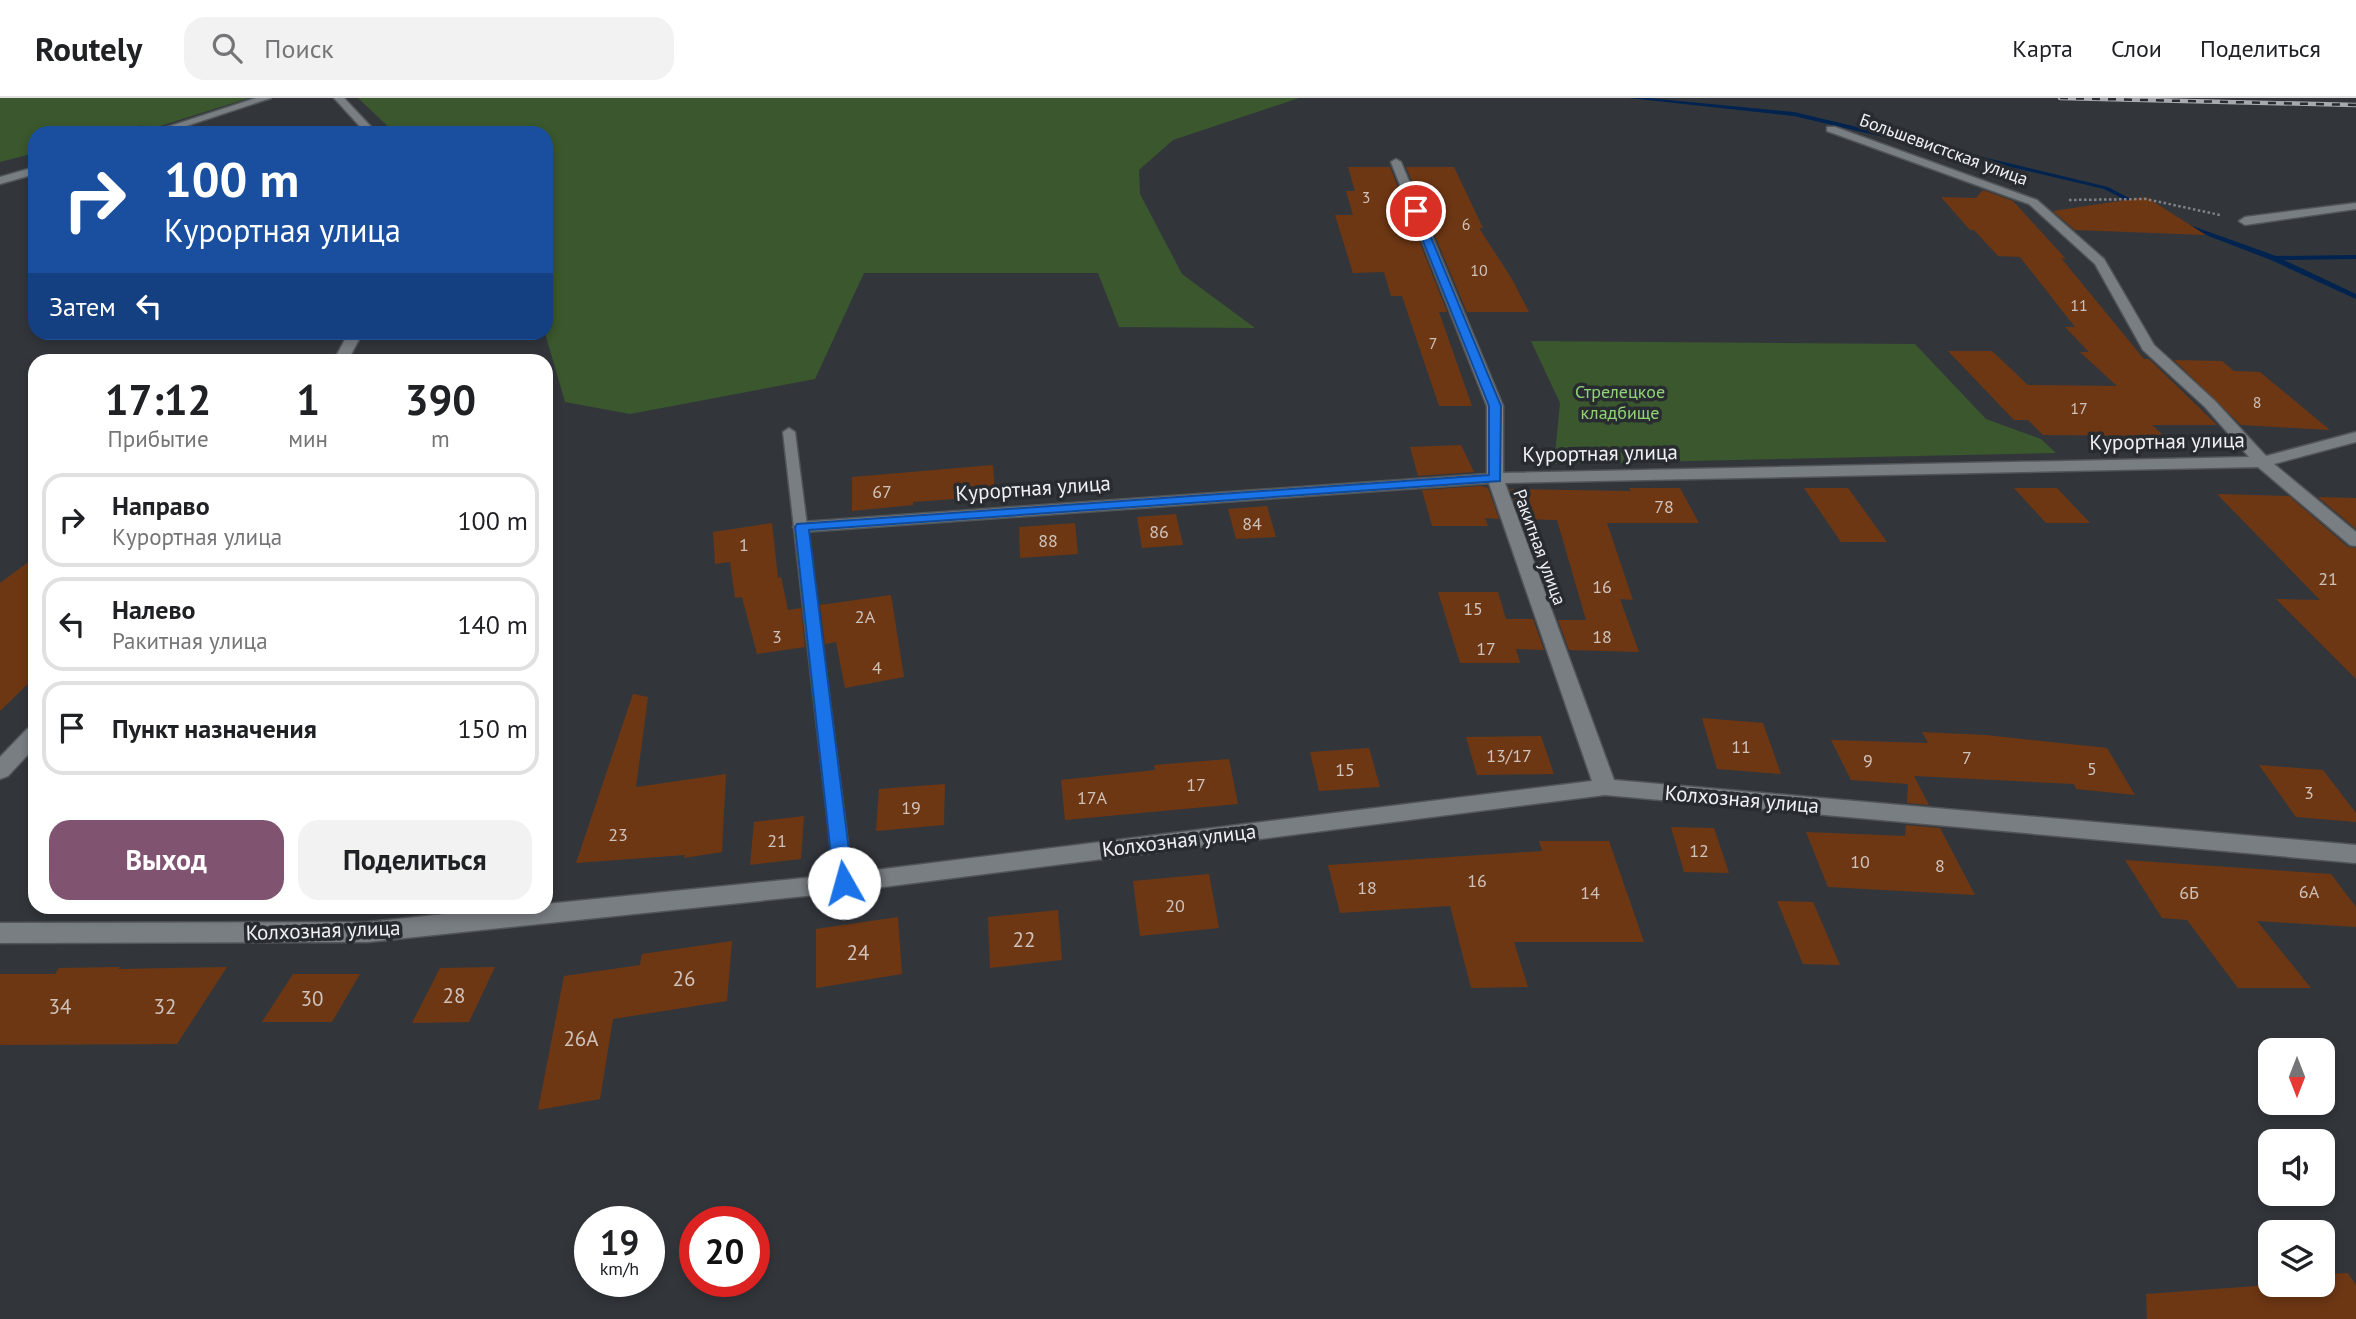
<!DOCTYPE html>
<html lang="ru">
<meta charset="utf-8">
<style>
body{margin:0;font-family:"PT Sans",sans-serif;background:#f2f2f2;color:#202124;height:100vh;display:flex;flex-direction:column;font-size:26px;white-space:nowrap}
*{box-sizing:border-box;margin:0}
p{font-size:23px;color:#757577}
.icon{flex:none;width:38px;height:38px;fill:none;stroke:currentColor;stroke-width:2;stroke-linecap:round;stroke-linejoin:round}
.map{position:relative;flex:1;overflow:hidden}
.side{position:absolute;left:28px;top:256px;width:525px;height:560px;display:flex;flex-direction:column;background:#fff;border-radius:21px;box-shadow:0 4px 10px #0003}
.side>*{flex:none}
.banner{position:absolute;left:28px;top:28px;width:525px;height:214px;border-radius:21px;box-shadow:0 4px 10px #0003;background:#1a4fa0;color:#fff;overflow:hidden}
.needle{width:46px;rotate:180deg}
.fabs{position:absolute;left:2258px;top:940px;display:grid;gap:14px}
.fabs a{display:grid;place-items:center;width:77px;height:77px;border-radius:14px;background:#fff;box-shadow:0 4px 10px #0003;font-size:35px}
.speed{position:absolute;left:574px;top:1108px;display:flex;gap:14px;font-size:35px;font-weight:700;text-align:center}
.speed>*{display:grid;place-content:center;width:91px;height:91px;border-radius:50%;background:#fff;box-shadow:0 4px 10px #0003;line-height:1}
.speed small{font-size:18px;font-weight:400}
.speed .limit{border:10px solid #d22;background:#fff;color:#111}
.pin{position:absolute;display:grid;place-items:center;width:60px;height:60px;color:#fff;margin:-30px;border:4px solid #fff;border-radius:50%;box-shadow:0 2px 7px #0007}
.me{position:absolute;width:77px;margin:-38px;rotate:353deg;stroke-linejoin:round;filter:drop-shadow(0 0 5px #0008)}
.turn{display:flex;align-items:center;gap:24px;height:147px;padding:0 21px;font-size:32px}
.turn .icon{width:91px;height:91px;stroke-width:2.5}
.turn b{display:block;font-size:49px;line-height:60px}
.then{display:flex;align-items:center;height:66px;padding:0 21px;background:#0003;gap:14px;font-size:26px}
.eta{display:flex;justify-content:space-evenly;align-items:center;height:119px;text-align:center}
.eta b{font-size:42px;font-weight:800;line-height:49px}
.primary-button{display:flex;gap:14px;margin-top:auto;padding:14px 21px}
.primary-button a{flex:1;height:80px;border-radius:21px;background:#805371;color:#fff;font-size:28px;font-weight:800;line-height:80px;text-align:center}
.primary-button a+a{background:#f2f2f2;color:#202124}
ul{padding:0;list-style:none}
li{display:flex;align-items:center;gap:21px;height:94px;margin:0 14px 10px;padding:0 7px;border:4px solid #e0e0e0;border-radius:21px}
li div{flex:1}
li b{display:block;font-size:26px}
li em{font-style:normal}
header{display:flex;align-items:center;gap:42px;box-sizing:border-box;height:98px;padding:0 35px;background:#fff;border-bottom:2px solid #e0e0e0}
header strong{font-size:33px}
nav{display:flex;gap:38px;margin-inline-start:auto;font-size:24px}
.search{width:490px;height:63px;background:#f2f2f2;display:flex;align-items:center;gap:18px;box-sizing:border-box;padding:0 24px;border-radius:21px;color:#757577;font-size:26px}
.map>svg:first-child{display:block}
</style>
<header>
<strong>Routely</strong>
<div class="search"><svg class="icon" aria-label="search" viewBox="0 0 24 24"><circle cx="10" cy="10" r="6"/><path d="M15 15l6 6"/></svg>Поиск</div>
<nav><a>Карта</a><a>Слои</a><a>Поделиться</a></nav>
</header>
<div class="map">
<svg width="2356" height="1221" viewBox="0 0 2356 1221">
<rect width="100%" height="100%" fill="#32363b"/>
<g fill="#3a572d">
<polygon points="0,0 249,0 138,35 115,35 150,25 111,35 35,35 35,55 0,64"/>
<polygon points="358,0 1299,0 1173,42 1139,72 1140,96 1182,176 1255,230 1119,229 1098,175 864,175 815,281 630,316 565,304 545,235 546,35 395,35"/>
<polygon points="1531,243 1915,246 1986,321 2041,341 2056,355 1554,366 1560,305"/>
</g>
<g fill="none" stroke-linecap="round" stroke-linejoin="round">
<g fill="#00234f" fill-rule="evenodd">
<polygon points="1629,0 1649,0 1794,14 2108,89 2146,109 2141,110 2104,91 1794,18"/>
<polygon points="2180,125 2184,125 2276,158 2356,157 2356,161 2284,162 2356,196 2356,201 2271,162 2180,127"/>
</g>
</g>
<g fill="#6e3714">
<polygon points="1348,69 1390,69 1447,214 1439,214 1472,308 1439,308 1402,198 1391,198 1384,174 1353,175 1335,117 1353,117 1346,93 1355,93"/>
<polygon points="1406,69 1454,69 1483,130 1479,130 1512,181 1529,214 1467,214"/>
<polygon points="1983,92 2013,103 2066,161 2061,160 2144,261 2149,261 2217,327 2152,327 2164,338 2043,337 2028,322 2014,322 1948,253 1992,253 2028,287 2117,288 2080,254 2089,254 2065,229 2075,229 2020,159 1998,158 1974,132 1970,132 1941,99 1976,100"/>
<polygon points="2146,99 2206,137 2075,132 2053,113"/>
<polygon points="2174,262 2222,263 2234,273 2260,274 2330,332 2241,327"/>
<polygon points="1461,347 1474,374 1418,378 1410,349"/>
<polygon points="993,367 995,398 913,404 913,407 852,413 852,379"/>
<polygon points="1481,388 1488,390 1499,421 1485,420 1488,428 1432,428 1422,392"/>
<polygon points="1629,390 1680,390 1699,425 1607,425 1633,502 1620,501 1639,554 1569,552 1558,522 1586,522 1557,422 1521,421 1510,391 1631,393"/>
<polygon points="1804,390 1848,390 1887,444 1841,444"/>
<polygon points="2014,390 2057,390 2090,425 2046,425"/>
<polygon points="2217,396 2289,398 2348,449 2356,450 2356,581 2276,501 2320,502"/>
<polygon points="2318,399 2356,400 2356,431"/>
<polygon points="1267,408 1276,439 1236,441 1228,411"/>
<polygon points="1176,416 1183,447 1142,450 1137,419"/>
<polygon points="772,425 778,480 781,479 788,512 801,510 805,549 757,556 742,499 735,500 730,464 715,466 713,434"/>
<polygon points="1075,425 1078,456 1020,460 1019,429"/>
<polygon points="35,459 35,579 0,613 0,485"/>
<polygon points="1438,494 1498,494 1506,521 1533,521 1544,552 1516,551 1520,565 1460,565"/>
<polygon points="891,497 904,579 845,590 836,544 825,546 820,507"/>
<polygon points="633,596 648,599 636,689 726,676 722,754 684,760 685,757 576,765"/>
<polygon points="1702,620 1763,625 1781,676 1717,671"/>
<polygon points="1922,634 1986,637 2107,650 2135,697 2076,691 2074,686 1914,678 1929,707 1907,705 1908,686 1851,682 1831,642 1928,645"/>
<polygon points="1541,638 1554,676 1477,677 1466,639"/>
<polygon points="1369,650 1380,689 1319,693 1310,654"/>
<polygon points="1229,661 1238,706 1065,722 1061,682 1155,672 1154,667"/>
<polygon points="2259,667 2323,672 2356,715 2356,724 2296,719"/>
<polygon points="945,686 944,727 876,733 879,691"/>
<polygon points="804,718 801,761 750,767 754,724"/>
<polygon points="1906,727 1940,730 1975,797 1828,789 1806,734 1905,738"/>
<polygon points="1671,729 1714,730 1729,775 1684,774"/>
<polygon points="1539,743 1609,743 1644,844 1514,844 1528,889 1471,890 1450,808 1340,815 1328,767 1542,753"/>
<polygon points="2125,762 2331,776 2356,809 2356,829 2257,823 2311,890 2238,890 2187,822 2162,820"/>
<polygon points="1209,776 1219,830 1140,838 1133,783"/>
<polygon points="1777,803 1813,804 1840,867 1803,866"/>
<polygon points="1058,812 1062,862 990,870 988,819"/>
<polygon points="898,819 902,876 816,890 816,831"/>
<polygon points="732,843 727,903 613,921 600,1001 538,1012 564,878 640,867 642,856"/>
<polygon points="120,869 118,871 227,869 177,946 0,947 0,876 55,876 59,870"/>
<polygon points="495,869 469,924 412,925 440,870"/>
<polygon points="293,876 360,876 332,924 262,924"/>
<polygon points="2348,1175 2356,1187 2356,1221 2147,1221 2146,1196 2284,1186 2322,1186 2322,1176"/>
</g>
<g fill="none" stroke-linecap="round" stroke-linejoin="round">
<g stroke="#515558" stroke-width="3">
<polygon id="service" points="789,330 795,334 853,785 850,790 844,792 838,790 835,785 783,334"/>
</g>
<g stroke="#515558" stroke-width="3">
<g id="minor">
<polygon points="256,0 271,0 165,35 149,35"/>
<polygon points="334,0 344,0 377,35 366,35"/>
<polygon points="1827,29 1835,29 2037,102 2104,161 2154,247 2215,303 2266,358 2356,334 2356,344 2274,366 2356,434 2356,448 2350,447 2258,369 1505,385 1614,682 2356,747 2356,765 1605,697 844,794 368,844 0,845 0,825 368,824 522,808 546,808 546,806 844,776 1592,683 1489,385 802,434 793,429 802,424 1487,376 1487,308 1391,64 1396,61 1401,64 1503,308 1503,375 2249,359 2205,309 2143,252 2095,166 2029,106 1827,33"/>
<polygon points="35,69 35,76 0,86 0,79"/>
<polygon points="2356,105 2356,111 2245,127 2239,123 2245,119"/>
<polygon points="349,234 363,234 348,262 334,262"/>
<polygon points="35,629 35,649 8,678 0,681 0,659 27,631"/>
</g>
</g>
<polyline stroke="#7e8186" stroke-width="2.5" stroke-dasharray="2.5 2.5" stroke-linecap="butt" points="2069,102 2146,101 2220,117"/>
<use href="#service" fill="#797e83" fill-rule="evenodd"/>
<use href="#minor" fill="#797e83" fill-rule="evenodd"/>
<g stroke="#a6a9ad" stroke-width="4.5">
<polyline id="rail" points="2060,0 2356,7"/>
</g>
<use href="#rail" stroke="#282c31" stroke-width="2.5" stroke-dasharray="8" stroke-linecap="butt"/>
</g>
<polygon fill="#1a73e8" stroke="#114b97" stroke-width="2" points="1416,111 1420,113 1501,308 1500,383 809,432 853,785 850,789 837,789 834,785 795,429 797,426 1489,377 1489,308 1411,113"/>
<g text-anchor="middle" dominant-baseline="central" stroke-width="7" stroke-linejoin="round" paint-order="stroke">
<g font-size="16" fill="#cec2bb">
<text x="1366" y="99">3</text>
<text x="1466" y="126">6</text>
<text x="1479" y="172">10</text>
<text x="2079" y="207">11</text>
<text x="1433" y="245">7</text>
<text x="2257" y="304">8</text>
<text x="2079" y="310">17</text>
</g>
<g font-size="18" fill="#eef0f3" stroke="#282c31">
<text transform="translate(1944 51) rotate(20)">Большевистская улица</text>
<text transform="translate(1540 449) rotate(70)">Ракитная улица</text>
</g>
<g font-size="18" fill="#91d375" stroke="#282c31">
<text x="1620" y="293">Стрелецкое<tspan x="1620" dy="21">кладбище</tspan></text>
</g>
<g font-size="18" fill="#cec2bb">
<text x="882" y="393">67</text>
<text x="1664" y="408">78</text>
<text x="1252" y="425">84</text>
<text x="1159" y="433">86</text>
<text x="1048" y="442">88</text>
<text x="744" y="446">1</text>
<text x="2328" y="480">21</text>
<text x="1602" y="488">16</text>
<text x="1473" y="510">15</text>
<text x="865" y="518">2А</text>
<text x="777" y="538">3</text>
<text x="1602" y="538">18</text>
<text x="1486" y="550">17</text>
<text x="877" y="569">4</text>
<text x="1741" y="648">11</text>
<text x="1509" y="657">13/17</text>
<text x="1967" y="659">7</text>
<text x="1868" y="662">9</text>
<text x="2092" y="670">5</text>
<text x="1345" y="671">15</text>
<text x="1196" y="686">17</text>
<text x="2309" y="694">3</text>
<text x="1092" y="699">17А</text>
<text x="911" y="709">19</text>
<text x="618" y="736">23</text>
<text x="777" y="742">21</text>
<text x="1699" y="752">12</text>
<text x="1860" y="763">10</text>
<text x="1940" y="767">8</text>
<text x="1477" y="782">16</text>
<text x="1367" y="789">18</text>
<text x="2309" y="793">6А</text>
<text x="1590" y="794">14</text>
<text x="2189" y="794">6Б</text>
<text x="1175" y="807">20</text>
</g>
<g font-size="21" fill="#eef0f3" stroke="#282c31">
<text transform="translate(2167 343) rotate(-1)">Курортная улица</text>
<text transform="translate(1600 355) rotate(-1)">Курортная улица</text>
<text transform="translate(1033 390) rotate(-4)">Курортная улица</text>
<text transform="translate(1742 701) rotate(5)">Колхозная улица</text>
<text transform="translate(1179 742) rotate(-7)">Колхозная улица</text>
<text transform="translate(323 832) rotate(-2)">Колхозная улица</text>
</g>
<g font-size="21" fill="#cec2bb">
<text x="1024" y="841">22</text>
<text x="858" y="854">24</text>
<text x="684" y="880">26</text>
<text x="454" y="897">28</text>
<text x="312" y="900">30</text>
<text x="60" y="908">34</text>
<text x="165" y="908">32</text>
<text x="581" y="940">26А</text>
</g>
</g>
</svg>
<div class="fabs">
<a><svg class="needle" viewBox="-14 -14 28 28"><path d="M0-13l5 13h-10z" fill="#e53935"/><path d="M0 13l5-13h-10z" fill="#757577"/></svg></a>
<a><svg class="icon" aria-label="sound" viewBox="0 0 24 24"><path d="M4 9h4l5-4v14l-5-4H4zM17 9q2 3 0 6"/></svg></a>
<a><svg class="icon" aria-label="layers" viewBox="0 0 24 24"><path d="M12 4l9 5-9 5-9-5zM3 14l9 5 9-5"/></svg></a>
</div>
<div class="speed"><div>19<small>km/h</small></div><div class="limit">20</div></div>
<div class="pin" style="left:1416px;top:113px;background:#d93025"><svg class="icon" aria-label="arrive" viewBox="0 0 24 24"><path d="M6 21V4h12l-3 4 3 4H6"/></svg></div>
<svg class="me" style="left:844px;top:785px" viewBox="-20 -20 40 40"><circle r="19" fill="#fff"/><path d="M0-13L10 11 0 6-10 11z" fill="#1a73e8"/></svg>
<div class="banner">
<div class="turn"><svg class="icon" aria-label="right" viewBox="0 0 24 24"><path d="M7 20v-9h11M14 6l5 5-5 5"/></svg><div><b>100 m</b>Курортная улица</div></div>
<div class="then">Затем<svg class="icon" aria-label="left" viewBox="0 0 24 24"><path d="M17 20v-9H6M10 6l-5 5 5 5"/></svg></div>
</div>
<section class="side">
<div class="eta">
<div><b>17:12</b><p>Прибытие</p></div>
<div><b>1</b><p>мин</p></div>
<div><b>390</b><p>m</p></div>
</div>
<ul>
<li><svg class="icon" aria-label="right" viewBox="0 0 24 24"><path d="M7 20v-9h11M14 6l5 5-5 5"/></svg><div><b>Направо</b><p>Курортная улица</p></div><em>100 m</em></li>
<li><svg class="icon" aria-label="left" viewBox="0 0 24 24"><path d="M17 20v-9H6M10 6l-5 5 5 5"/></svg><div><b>Налево</b><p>Ракитная улица</p></div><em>140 m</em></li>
<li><svg class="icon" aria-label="arrive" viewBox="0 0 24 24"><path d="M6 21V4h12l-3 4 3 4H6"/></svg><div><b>Пункт назначения</b></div><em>150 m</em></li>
</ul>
<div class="primary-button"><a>Выход</a><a>Поделиться</a></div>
</section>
</div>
